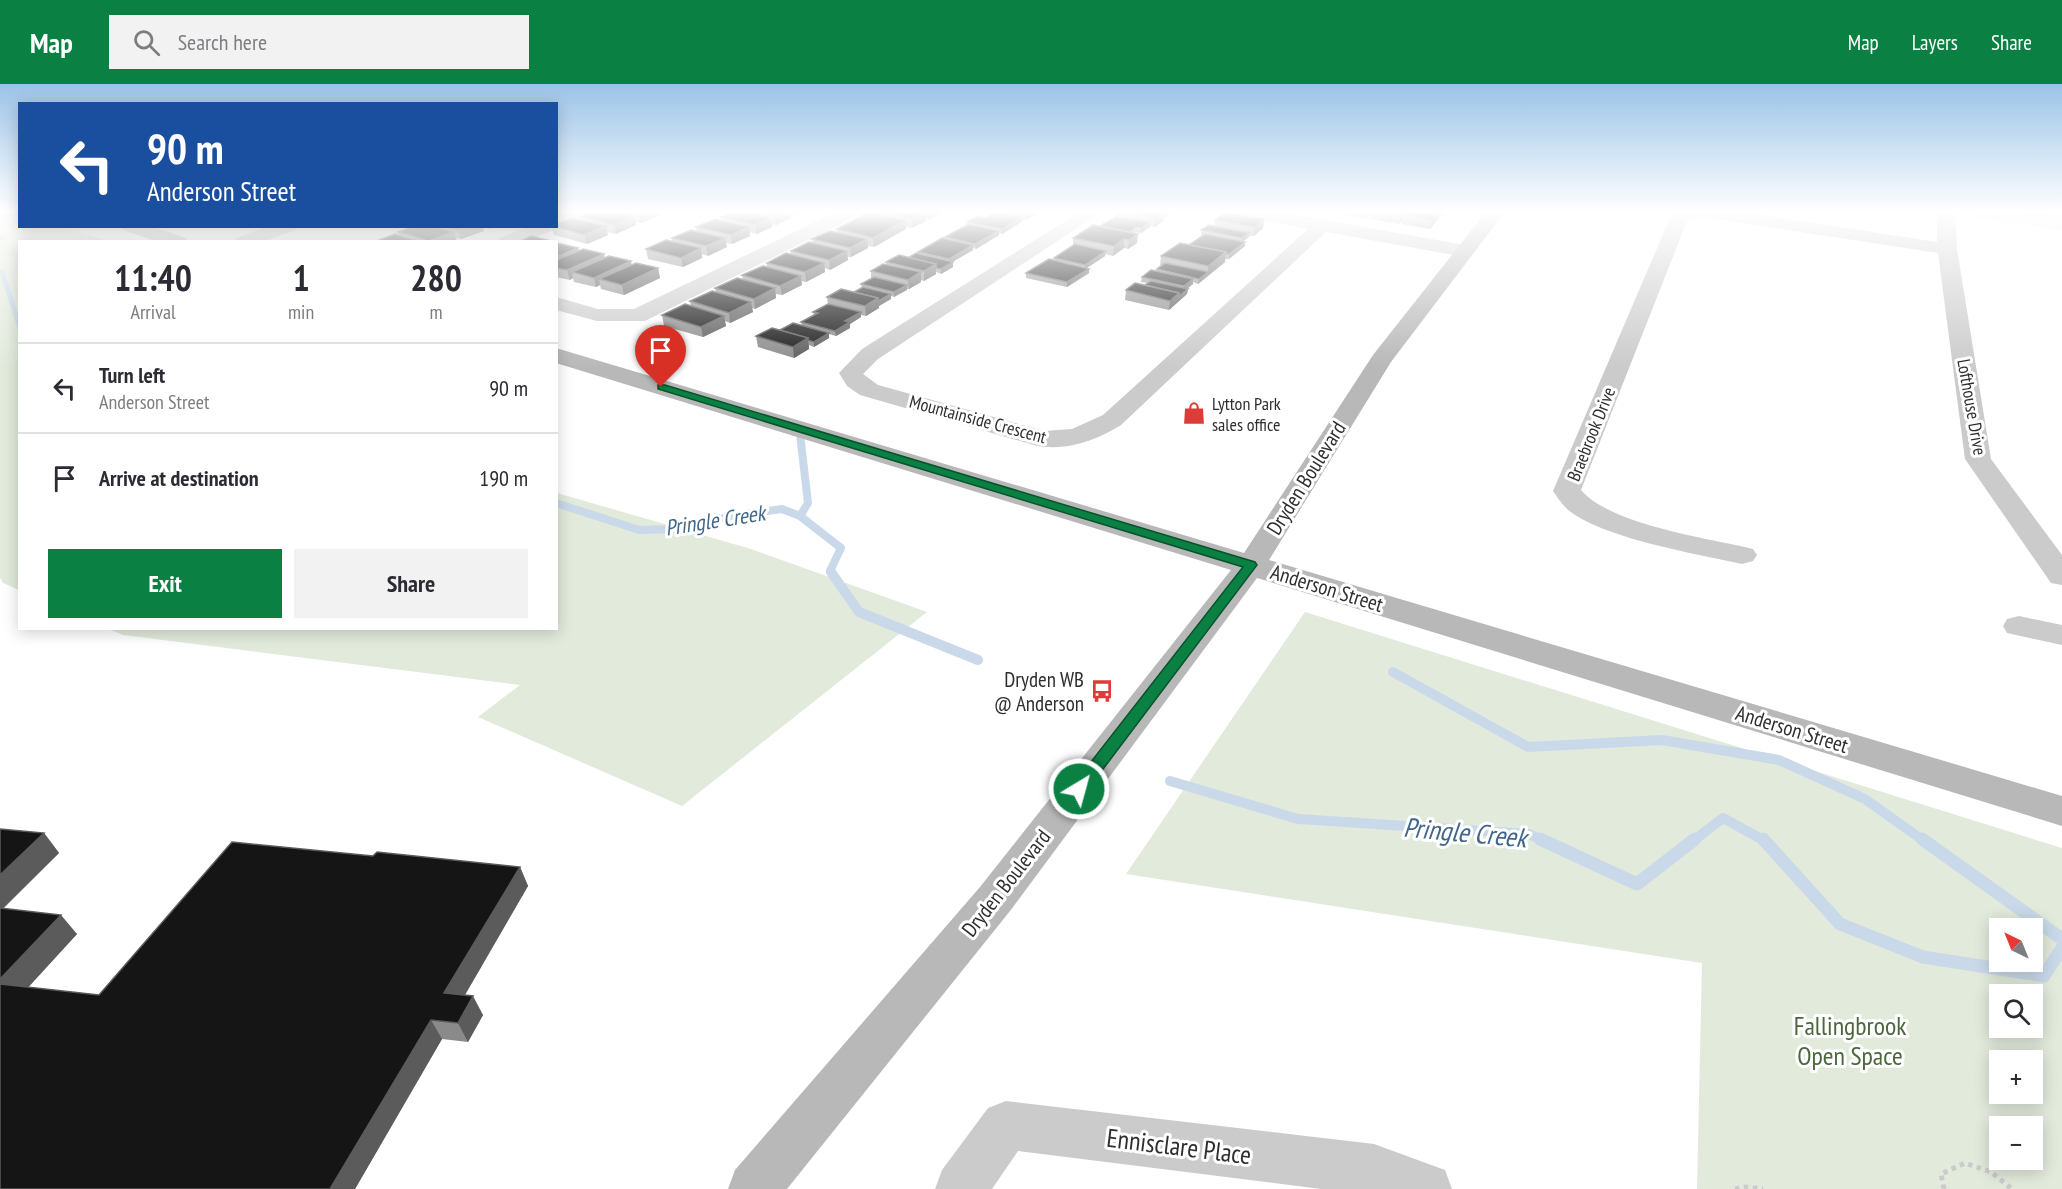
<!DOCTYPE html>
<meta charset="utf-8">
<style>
body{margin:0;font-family:"PT Sans Narrow",sans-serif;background:#f2f2f3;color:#2b2b33;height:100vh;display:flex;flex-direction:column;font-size:22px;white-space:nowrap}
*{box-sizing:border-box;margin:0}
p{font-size:20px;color:#7c7c81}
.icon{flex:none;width:33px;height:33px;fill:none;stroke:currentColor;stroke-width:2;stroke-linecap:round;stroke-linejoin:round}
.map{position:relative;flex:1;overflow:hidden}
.sheet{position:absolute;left:18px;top:156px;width:540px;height:390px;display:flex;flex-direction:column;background:#fff;border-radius:0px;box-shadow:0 3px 15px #0003}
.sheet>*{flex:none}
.guide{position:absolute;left:18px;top:18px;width:540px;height:126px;border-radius:0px;box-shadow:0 3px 15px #0003;background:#1a4fa0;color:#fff;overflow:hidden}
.needle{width:39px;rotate:317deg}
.fabs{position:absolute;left:1989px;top:834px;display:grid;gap:12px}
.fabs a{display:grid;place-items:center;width:54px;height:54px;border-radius:0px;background:#fff;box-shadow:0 3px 15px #0003;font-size:30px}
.pin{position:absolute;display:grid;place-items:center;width:51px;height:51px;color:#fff;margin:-62px -26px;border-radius:50% 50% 50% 0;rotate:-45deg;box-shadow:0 0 6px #0007}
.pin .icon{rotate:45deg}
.me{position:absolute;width:66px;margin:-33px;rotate:37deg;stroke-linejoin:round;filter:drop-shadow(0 0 4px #0008)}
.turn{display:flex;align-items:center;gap:21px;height:126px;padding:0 30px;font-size:27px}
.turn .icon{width:78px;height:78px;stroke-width:2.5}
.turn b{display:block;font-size:42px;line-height:51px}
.eta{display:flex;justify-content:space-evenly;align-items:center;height:102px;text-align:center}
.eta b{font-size:36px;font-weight:800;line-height:42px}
.primary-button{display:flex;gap:12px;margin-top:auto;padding:12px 30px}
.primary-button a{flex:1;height:69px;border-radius:0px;background:#0b8043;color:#fff;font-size:24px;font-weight:800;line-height:69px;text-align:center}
.primary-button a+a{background:#f2f2f3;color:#2b2b33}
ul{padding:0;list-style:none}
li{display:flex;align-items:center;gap:18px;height:90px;padding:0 30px;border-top:2px solid #e1e1e2}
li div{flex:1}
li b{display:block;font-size:22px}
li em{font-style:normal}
header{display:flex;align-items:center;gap:36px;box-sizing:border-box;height:84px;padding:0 30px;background:#0b8043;color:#fff}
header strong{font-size:28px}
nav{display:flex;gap:33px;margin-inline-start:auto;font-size:21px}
.search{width:420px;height:54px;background:#f2f2f3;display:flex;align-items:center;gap:15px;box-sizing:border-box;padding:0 21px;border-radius:0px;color:#7c7c81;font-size:22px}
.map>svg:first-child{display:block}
</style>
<header>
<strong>Map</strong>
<div class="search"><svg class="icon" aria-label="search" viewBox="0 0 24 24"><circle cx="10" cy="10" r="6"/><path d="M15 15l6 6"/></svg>Search here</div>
<nav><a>Map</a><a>Layers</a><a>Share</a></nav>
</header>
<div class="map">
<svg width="2062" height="1105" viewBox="0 0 2062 1105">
<rect width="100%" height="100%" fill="#fff"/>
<g fill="#e2eadc" fill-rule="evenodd">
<polygon points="0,129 19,131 20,142 59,143 109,157 20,158 19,506 3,499 0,494"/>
<polygon points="1976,129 2062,129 2062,146 1976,134"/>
<polygon points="557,409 751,465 927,528 682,722 478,633 520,601 123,551 109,545 556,544"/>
<path d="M1305,528L2062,764V1105H1697L1702,879L1126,790ZM2032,844V878H2000V844ZM2032,910V944H2000V910ZM2032,976V1010H2000V976ZM2032,1042V1076H2000V1042Z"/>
</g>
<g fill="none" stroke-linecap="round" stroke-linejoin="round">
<g stroke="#c9d9e9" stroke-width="5">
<polyline points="0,154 5,153"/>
<polyline points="0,188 2,188 20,244"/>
</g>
<g stroke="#c9d9e9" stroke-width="8">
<polyline points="800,350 808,419 800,432"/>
<polyline points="556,419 639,446 682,445 731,432 782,425 800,432 841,464 830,487 832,490"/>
</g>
<g stroke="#c9d9e9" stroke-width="10">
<polyline points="831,488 859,528 978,576"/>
<polyline points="1393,588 1528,663 1662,656 1779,676 1865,715 1924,757"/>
<polyline points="1170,697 1298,735 1529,750 1544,757"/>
<polyline points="1693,757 1723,734 1765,757"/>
</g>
<g stroke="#c9d9e9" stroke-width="13">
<polyline points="1540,755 1637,800 1695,755"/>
<polyline points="1763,755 1840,840 1923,873 2044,892 2062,864"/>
<polyline points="1922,755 2062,855"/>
</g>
<polyline stroke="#cbcbcb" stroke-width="2" stroke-dasharray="1.5 1.5" stroke-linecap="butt" points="2023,129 2062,135"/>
<g stroke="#cbcbcb" stroke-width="5" stroke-dasharray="4.5 4.5" stroke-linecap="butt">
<polyline points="1735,1105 1745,1103 1763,1105"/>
<polyline points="1944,1105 1941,1090 1965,1079 1991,1088 2012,1105"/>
</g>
<g fill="#cbcbcb" fill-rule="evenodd">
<path d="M563,129H589C586,133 529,157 522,158C514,158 506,158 498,158L500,154L529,142H556V132Z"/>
<polygon points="834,129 858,129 855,133 645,237 597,237 556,226 556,213 598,225 634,225"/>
<path d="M1078,129H1100L878,275L863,290L878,301L1044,347L1072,345L1103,331L1308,145L1252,134L1246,133L1243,129H1284L1465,161L1472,163L1475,167L1472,171L1465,173L1326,148L1121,341C1096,357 1064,368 1034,361L860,311L847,302L839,289L862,265Z"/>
<path d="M1748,129L1937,158V129H1955L1957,165L1991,375L2062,471V501L2051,499L1965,375L1938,169L1703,133L1687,137L1581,406C1611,441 1708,454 1753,465L1757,471L1753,477L1742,480C1697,470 1601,454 1567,425C1562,420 1557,413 1553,407L1670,134L1676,129Z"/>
<polygon points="269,142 297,142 295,146 262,158 234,158 236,154"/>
<polygon points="2019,532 2062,541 2062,561 2007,549 2003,542 2007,535"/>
<polygon points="1006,1017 1374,1060 1445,1086 1452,1105 1321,1105 1018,1067 992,1105 935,1105 942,1086 988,1024"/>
</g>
<g fill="#b8b8b8" fill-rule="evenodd">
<polygon points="1485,129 1504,129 1391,278 1269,476 2062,712 2062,742 1257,494 1010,827 787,1105 728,1105 735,1086 980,803 1231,486 556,279 556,264 1244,469 1373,271"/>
<polygon points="121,142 150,142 186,154 188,158 159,158 123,146"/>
</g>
</g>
<g fill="#8a8a8a">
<polygon points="589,129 660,129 661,131 641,139 636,138 636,141 616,150 607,148 608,151 587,160 554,151 551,142 582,136 581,133"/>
<polygon points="730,129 801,129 796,131 791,130 791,134 776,141 772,140 772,143 757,150 750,148 750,152 732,160 726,159 727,163 708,172 702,170 702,174 683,183 648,175 646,165 672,158 672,154 697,147 696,143 722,137 721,133"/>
<polygon points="867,129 941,129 929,136 926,135 926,137 912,144 906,143 906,145 874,163 868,162 868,164 851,173 847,173 848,176 830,186 825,184 825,188 806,198 801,197 802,201 782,211 776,210 776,214 755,225 752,224 753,228 730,239 725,237 726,242 703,253 664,242 662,231 691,222 690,217 716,208 715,204 743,196 742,191 767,183 767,179 791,171 791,167 813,159 812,155 837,148 837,145"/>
<polygon points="993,129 1038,129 1026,136 1023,136 1023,137 1002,150 999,149 999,151 976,165 973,164 973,166 952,178 953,183 941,190 936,188 936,190 924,197 921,196 921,198 909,205 907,205 894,213 891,212 891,215 879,222 879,224 866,232 861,231 861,233 850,240 850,244 836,252 829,250 829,254 814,263 809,261 809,265 794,274 758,263 756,252 802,242 801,238 814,231 813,228 828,220 827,213 854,208 862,204 861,200 871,195 871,187 886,180 886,178 908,174 918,170 918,168 945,155 945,153 967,141 967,138 985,134"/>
<polygon points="1117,129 1171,129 1164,134 1164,136 1155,143 1150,142 1141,149 1135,148 1134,149 1137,159 1128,165 1124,164 1113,172 1105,170 1105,172 1087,184 1089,189 1067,203 1026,194 1026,189 1054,177 1054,174 1073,162 1073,154 1100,142 1117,132"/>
<polygon points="1345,129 1443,129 1430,145 1402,140 1403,136 1399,140 1371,135 1372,130 1367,135 1344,131"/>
<polygon points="1264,135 1263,144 1254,152 1249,152 1249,153 1243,157 1245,158 1245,162 1229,175 1225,175 1225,178 1198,200 1193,198 1193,200 1187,205 1188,205 1187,210 1169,226 1125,216 1126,206 1145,201 1148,199 1141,198 1142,193 1156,187 1157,185 1162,181 1160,181 1161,172 1189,161 1202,151 1201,151 1201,146 1215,142 1215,136"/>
<polygon points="415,142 495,142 490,145 483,143 484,147 461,155 456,154 456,158 374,158 400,152 398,148"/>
<polygon points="556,159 579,167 604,170 605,174 631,181 658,184 660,194 624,211 601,205 600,201 596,203 574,198 573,194 570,196 556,193"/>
<polygon points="0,745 44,749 59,769 3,825 77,850 28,903 99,911 373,772 520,783 528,802 465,911 483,931 468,958 442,955 355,1105 0,1105"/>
</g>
<g fill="#5b5b5b">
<polygon points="642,129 660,129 661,131 641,139 639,130"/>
<polygon points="780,129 790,129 791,134 776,141 775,132"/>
<polygon points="923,129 926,129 926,137 912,144 912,135"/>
<polygon points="928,129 941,129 929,136"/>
<polygon points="1030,129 1038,129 1026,136 1026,132"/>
<polygon points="1162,129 1171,129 1164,134 1164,136 1155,143 1155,134"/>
<polygon points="1402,129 1408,129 1404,131 1403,136 1399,140 1400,131"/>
<polygon points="1438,129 1443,129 1430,145 1432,136"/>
<polygon points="634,132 636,141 616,150 614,141"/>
<polygon points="1022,133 1023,137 1002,150 1002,145"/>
<polygon points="771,134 772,143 757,150 755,141"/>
<polygon points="1264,135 1263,144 1254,152 1255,143"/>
<polygon points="906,136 906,145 874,163 873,154"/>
<polygon points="1150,138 1150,143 1141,149 1141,144"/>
<polygon points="469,142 483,142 484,147 461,155 458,146"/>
<polygon points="606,142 608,151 587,160 584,151"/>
<polygon points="749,143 750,152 732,160 731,151"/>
<polygon points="999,147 999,151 976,165 975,160"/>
<polygon points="454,148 457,157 430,158 429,157"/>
<polygon points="1249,149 1249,153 1241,159 1242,154"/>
<polygon points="1138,150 1137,159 1128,165 1129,156"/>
<polygon points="725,154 727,163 708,172 706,162"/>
<polygon points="867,155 868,164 851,173 850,164"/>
<polygon points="1124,155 1124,164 1113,172 1114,162"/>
<polygon points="1245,158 1245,162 1229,175 1229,170"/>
<polygon points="973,161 973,166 949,180 949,175"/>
<polygon points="578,164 580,173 556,183 556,173"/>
<polygon points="701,164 702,174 683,183 681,174"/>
<polygon points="847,167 848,176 830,186 829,176"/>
<polygon points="1106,167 1105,172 1085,185 1085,181"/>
<polygon points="1226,168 1225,178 1198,200 1199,195 1208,188 1208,182"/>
<polygon points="604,170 606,180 572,188 573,194 570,196 567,186"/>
<polygon points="631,177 633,187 599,195 600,201 596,203 594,194"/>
<polygon points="953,178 953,183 941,190 941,185"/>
<polygon points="824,179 825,188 806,198 805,188"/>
<polygon points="936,180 936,190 924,197 924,187"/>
<polygon points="658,184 660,194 624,211 622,201"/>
<polygon points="1089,185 1089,189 1067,203 1067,198"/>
<polygon points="921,188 921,198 909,205 908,196"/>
<polygon points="801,192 802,201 782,211 780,202"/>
<polygon points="1193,195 1193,200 1184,207 1184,202"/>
<polygon points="907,201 907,206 894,213 894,208"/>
<polygon points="775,204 776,214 755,225 754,215"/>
<polygon points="1188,205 1187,210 1169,226 1170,217 1179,209"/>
<polygon points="891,210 891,215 879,222 879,224 866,232 865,222 878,214"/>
<polygon points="751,218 753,228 730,239 729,229"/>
<polygon points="861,228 861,233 850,240 850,244 836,252 835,247 845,237"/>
<polygon points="724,232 726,242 703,253 701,243"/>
<polygon points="829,249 829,254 814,263 814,258"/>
<polygon points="808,254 809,265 794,274 793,263"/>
<polygon points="44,749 59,769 0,827 0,791"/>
<polygon points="520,783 528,802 455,928 444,909"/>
<polygon points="61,831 77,850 14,919 0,904 0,895"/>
<polygon points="473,912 483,931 468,958 458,939"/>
<polygon points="431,936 442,955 355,1105 330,1105"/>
</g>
<g fill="#151515" stroke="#5b5b5b" stroke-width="1.5">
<polygon points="589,129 622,129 634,132 614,141 581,133"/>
<polygon points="730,129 752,129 771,134 755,141 721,133"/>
<polygon points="764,129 780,129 775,132"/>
<polygon points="867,129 875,129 906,136 873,154 837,145"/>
<polygon points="884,129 923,129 912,135"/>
<polygon points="993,129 1005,129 1022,133 1002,145 967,138 978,132 985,134"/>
<polygon points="1013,129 1030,129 1026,132"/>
<polygon points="1133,129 1162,129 1155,134"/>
<polygon points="1224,129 1230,129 1264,135 1255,143 1215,136"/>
<polygon points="1405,129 1438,129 1432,136 1404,131"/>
<polygon points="1117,132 1150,138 1141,144 1136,143 1130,148 1100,142"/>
<polygon points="573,134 606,142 584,151 552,142 556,142 556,140"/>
<polygon points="715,135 749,143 731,151 696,143"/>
<polygon points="969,140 999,147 975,160 945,153"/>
<polygon points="1093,141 1138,150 1129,156 1124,155 1114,162 1073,154"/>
<polygon points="1209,141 1249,149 1242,154 1201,146"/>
<polygon points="415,142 433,142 454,148 429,157 398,148"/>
<polygon points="444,142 469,142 458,146"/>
<polygon points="691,146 725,154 706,162 672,154"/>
<polygon points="830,147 867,155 850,164 812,155"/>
<polygon points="395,150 420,158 374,158"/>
<polygon points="1205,150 1245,158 1229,170 1226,170 1226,168 1189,161"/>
<polygon points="531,152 551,157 519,158"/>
<polygon points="942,154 973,161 949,175 918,168"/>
<polygon points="666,156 701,164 681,174 646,165"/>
<polygon points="809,158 847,167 829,176 791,167"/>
<polygon points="556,159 557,159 578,164 556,173"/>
<polygon points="1180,159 1226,168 1208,182 1161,172"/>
<polygon points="1075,160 1106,167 1085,181 1054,174"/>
<polygon points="583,165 604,170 567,186 556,184 556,176"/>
<polygon points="786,169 824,179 805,188 767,179"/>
<polygon points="916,169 953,178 941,185 936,184 936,180 908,174"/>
<polygon points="899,171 936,180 924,187 886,178"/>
<polygon points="609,172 631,177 594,194 572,188"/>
<polygon points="1049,175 1089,185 1067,198 1026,189"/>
<polygon points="636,179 658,184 622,201 599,195"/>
<polygon points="1165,179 1208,188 1199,195 1157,185"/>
<polygon points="883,180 921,188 908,196 871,187"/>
<polygon points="763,182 801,192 780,202 742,191"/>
<polygon points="1151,186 1193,195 1184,202 1142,193"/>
<polygon points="874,193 907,201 894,208 861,200"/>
<polygon points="737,194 775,204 754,215 715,204"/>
<polygon points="1151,197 1188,205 1179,212 1179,209 1145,201"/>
<polygon points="1135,199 1179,209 1170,217 1126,206"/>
<polygon points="863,203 891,210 878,217 878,214 854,208"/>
<polygon points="841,205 878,214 865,222 827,213"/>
<polygon points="712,207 751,218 729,229 690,217"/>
<polygon points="685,220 724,232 701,243 662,231"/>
<polygon points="828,220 861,228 845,237 850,238 835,247 801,238 818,229 813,228"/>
<polygon points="793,239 829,249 814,258 808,256 808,254 780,246"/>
<polygon points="772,244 808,254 793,263 756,252"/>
<polygon points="0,745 44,749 0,791"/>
<polygon points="232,758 373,772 377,768 520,783 444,909 473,912 458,939 431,936 330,1105 0,1105 0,900 99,911"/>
<polygon points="0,824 61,831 0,895"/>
</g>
<linearGradient id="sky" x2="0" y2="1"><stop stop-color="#9bc3e8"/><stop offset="0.45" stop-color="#fff"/><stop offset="1" stop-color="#fff" stop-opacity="0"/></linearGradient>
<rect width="2062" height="284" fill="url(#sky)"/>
<polygon fill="#0b8043" stroke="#07532c" stroke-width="1.5" points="658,301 665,301 1255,478 1257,481 1085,709 1073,709 1071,705 1073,701 1243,483 658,305"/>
<defs>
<g id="shop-bare" transform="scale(1.8)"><path d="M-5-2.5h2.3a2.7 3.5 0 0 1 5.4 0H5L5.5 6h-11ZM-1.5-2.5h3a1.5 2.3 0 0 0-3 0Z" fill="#dc3d38" stroke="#fff" stroke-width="2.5" paint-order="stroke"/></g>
<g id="bus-bare" transform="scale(1.8)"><path d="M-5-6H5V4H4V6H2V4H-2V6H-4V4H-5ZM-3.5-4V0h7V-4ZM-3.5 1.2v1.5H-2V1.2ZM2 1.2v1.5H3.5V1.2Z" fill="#dc3d38" stroke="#fff" stroke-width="2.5" paint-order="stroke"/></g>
</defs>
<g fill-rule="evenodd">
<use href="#shop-bare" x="1194" y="329"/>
<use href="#bus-bare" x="1102" y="607"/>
</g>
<g text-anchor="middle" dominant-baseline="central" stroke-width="6" stroke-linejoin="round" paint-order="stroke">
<g font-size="18" fill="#2e2e2e" stroke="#fff" text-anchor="start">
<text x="1212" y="319">Lytton Park<tspan x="1212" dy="21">sales office</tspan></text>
</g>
<g font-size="18" fill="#2e2e2e" stroke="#fff">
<text transform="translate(1972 323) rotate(80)">Lofthouse Drive</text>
<text transform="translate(978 335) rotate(15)">Mountainside Crescent</text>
<text transform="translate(1591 350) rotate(-68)">Braebrook Drive</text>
</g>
<g font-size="21" fill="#2e2e2e" stroke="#fff">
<text transform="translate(1306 394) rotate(-58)">Dryden Boulevard</text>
<text transform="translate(1327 504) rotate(17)">Anderson Street</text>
<text transform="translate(1792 645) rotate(17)">Anderson Street</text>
<text transform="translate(1006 799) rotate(-52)">Dryden Boulevard</text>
</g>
<g font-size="21" fill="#2e2e2e" stroke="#fff" text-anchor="end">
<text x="1084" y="595">Dryden WB<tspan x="1084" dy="24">@ Anderson</tspan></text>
</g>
<g font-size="22" font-style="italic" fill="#40668b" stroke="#fff">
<text transform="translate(715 436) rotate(-9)">Pringle Creek</text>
</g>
<g font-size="26" fill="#4c673d" stroke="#fff">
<text x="1850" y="941">Fallingbrook<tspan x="1850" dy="30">Open Space</tspan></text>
</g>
<g font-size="26" fill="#2e2e2e" stroke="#fff">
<text transform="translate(1179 1062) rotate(7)">Ennisclare Place</text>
</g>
<g font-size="27" font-style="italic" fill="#40668b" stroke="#fff">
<text transform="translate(1465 748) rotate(5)">Pringle Creek</text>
</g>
</g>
</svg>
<div class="fabs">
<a><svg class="needle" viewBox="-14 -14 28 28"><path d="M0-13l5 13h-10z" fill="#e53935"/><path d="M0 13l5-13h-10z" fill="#7c7c81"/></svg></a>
<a><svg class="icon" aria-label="search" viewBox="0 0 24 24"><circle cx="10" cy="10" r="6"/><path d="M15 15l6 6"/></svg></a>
<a>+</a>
<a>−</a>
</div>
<div class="pin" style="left:661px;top:303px;background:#d93025"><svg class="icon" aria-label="arrive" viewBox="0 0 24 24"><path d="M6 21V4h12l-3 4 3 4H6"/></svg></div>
<svg class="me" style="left:1079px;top:705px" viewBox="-20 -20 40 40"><circle r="17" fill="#0b8043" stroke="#fff" stroke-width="3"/><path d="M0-11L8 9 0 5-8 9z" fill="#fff"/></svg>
<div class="guide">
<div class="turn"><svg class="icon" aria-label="left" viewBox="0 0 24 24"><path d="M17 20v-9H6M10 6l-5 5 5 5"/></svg><div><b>90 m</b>Anderson Street</div></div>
</div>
<section class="sheet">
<div class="eta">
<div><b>11:40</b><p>Arrival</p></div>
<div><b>1</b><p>min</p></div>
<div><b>280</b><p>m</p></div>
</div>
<ul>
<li><svg class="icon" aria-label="left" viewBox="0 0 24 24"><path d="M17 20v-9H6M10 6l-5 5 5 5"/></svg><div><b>Turn left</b><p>Anderson Street</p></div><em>90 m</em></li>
<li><svg class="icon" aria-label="arrive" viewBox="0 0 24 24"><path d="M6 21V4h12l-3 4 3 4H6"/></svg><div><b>Arrive at destination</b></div><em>190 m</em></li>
</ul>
<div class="primary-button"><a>Exit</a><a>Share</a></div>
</section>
</div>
